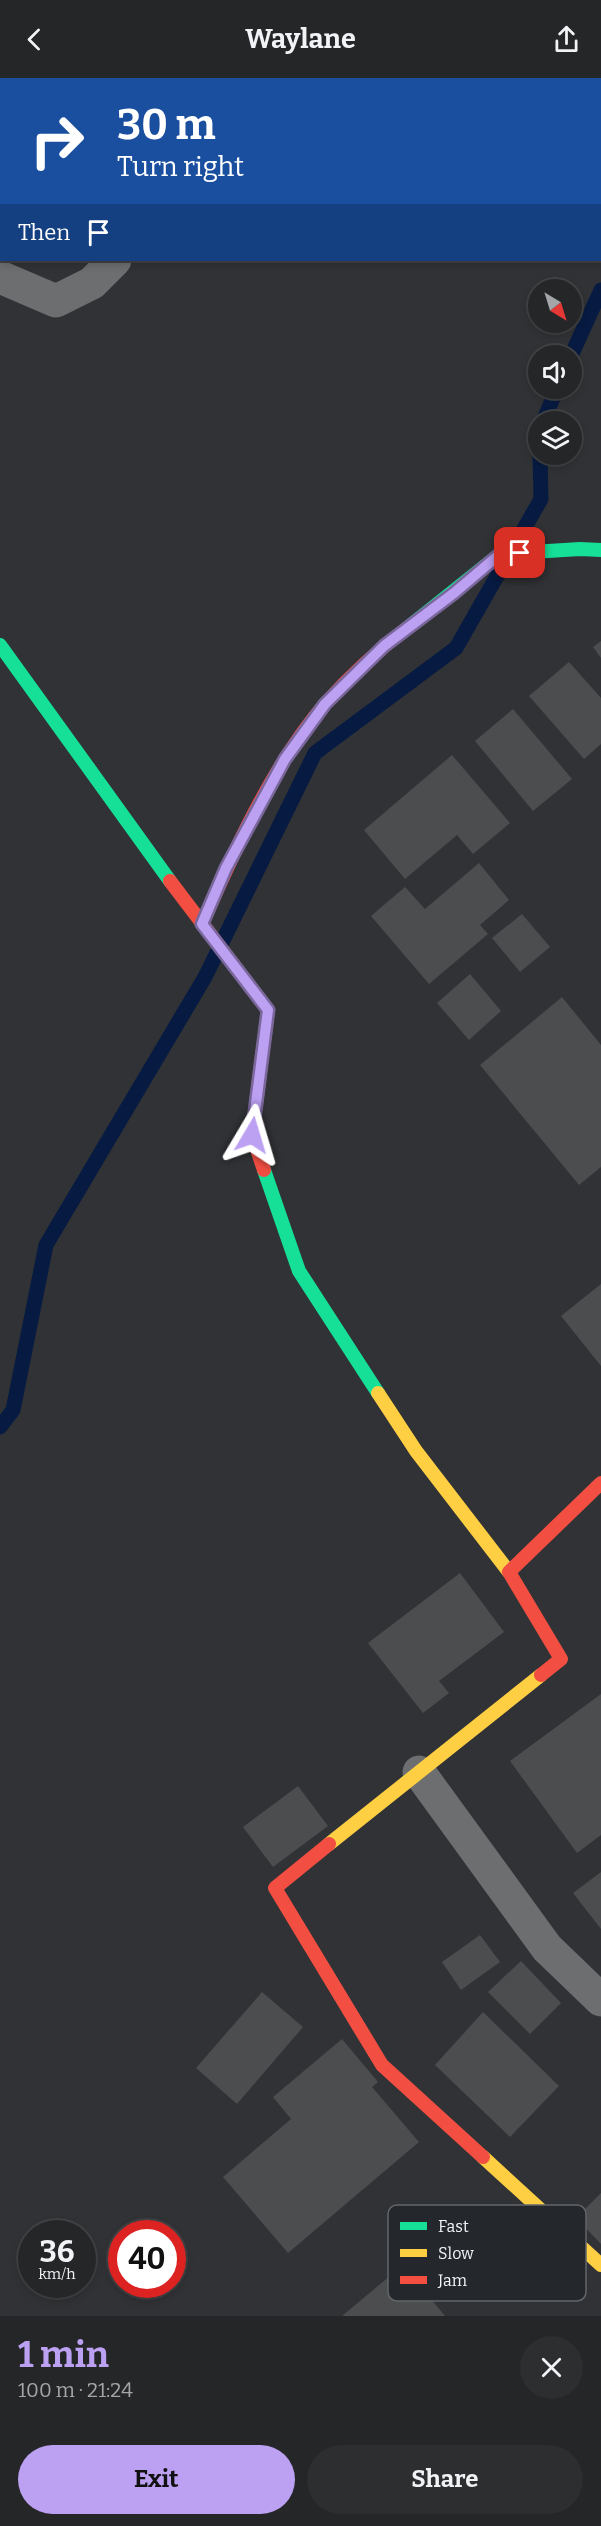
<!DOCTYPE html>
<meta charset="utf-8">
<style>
body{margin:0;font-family:Bitter,serif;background:#2c2e30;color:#f1f3f6;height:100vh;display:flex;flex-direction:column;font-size:22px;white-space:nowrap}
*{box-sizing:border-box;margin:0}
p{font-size:20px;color:#a3a5a8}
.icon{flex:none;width:33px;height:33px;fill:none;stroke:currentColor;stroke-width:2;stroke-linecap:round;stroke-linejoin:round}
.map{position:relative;height:2238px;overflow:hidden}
.panel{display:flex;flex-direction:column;background:#242628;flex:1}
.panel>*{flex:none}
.hud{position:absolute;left:0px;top:0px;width:602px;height:183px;box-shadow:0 3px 9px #0003,0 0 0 2px #414345;background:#1a4fa0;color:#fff;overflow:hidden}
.needle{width:39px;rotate:142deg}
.fabs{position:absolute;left:528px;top:201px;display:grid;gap:12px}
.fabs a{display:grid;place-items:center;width:54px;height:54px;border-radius:50%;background:#242628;box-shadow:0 3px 9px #0003,0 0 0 2px #414345;font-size:30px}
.speed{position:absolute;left:18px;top:2142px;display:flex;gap:12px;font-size:30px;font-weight:700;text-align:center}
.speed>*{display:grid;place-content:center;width:78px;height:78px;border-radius:50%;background:#242628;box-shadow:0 3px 9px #0003,0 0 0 2px #414345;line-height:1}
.speed small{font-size:15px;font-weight:400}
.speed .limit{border:9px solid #d22;background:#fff;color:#111}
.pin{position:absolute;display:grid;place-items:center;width:51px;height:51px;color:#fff;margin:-26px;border-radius:12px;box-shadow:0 3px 9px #0006}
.me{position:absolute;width:66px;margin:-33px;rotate:7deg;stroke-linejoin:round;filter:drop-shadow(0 0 4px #0008)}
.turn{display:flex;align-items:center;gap:21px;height:126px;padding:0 18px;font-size:27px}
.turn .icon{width:78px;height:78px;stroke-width:2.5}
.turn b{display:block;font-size:42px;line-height:51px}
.then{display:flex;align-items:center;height:57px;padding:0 18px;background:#0003;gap:12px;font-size:22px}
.round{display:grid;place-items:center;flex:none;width:63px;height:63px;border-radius:32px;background:#2c2e30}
.headline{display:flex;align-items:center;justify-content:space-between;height:102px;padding:0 18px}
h1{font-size:36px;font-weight:700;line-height:45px;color:#bca0f2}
.primary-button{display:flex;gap:12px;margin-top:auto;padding:12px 18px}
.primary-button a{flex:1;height:69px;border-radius:36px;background:#bca0f2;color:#111;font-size:24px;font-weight:700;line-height:69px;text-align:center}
.primary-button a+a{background:#2c2e30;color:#f1f3f6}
header{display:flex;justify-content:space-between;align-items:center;height:78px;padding:0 18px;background:#242628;font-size:27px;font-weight:700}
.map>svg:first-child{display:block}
</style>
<header><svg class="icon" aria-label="back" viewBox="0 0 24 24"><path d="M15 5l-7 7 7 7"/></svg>Waylane<svg class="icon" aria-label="share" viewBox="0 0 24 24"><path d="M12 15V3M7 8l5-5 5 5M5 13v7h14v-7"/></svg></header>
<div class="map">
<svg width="601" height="2238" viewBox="0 0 601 2238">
<rect width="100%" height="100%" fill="#303235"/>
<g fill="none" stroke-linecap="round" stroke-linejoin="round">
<g stroke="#071b42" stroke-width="15">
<polyline points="571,278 601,212"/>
<polyline points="543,344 557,310"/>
<polyline points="0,1349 13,1332 46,1167 205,899 315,675 456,570 541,421 540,376"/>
</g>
</g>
<g fill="#4b4d4f">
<polygon points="601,563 601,580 593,569"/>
<polygon points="569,584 601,620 601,666 584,681 529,618"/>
<polygon points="513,631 572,701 533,733 475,663"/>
<polygon points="452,677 510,745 473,776 457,757 405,801 364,752"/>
<polygon points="479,785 509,822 480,847 488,856 429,906 371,838 405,809 425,831"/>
<polygon points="522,836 550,869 520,894 492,860"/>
<polygon points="470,896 501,933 469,962 437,925"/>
<polygon points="562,919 601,967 601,1089 579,1107 480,987"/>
<polygon points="601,1206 601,1288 561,1238"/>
<polygon points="460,1495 504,1554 439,1603 449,1615 423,1635 368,1565"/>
<polygon points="601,1616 601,1757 577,1775 510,1683"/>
<polygon points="298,1708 328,1748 273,1789 243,1749"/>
<polygon points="601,1794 601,1851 573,1815"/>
<polygon points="480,1857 500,1884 461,1912 442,1884"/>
<polygon points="521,1883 561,1925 530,1956 488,1914"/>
<polygon points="262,1914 303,1949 237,2026 196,1990"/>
<polygon points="483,1934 559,2008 510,2059 435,1987"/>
<polygon points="342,1961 378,2004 372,2009 419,2064 288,2175 223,2099 291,2041 273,2019"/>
<polygon points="601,2115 601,2166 576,2140"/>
<polygon points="403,2187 445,2238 342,2238"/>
</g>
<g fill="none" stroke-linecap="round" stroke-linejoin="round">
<g stroke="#6d6e70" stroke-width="33">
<polyline points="213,2 215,0"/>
<polyline points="0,199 56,223 92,205 115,182"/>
<polyline points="419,1694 547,1870 601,1922"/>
</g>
<g stroke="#16e098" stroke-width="14">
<polyline points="406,551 500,476 580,471 601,472"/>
<polyline points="0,567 170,803"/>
<polyline points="264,1092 299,1193 378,1315"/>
</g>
<g stroke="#ffcf43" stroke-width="14">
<polyline points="378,1315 416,1373 509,1494"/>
<polyline points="329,1766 541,1597"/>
<polyline points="483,2079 601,2187"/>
</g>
<g stroke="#f24e42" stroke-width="14">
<polyline points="170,803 268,932 252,1057 264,1092"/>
<path d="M202,846C233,775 274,685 325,626C349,599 377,573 406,551"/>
<polyline points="541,1597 561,1581 509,1494 601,1405"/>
<polyline points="329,1766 275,1810 382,1987 483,2079"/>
</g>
</g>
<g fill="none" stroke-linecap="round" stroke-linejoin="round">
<g stroke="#7a689d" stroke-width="15">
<polyline id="route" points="252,1057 268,932 202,846 226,790 285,681 325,626 384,568 454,515 500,476 520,475"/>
</g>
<use href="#route" stroke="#bca0f2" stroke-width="10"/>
</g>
<rect x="388" y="2127" width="198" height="96" rx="9" fill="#24272c" stroke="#62656a" stroke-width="1.5"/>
<rect x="400" y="2144" width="27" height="8" fill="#16e098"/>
<rect x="400" y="2171" width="27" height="8" fill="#ffcf43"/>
<rect x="400" y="2198" width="27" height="8" fill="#f24e42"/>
<g font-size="16" fill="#f3f5f9">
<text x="438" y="2154">Fast</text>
<text x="438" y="2181">Slow</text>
<text x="438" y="2208">Jam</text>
</g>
</svg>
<div class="fabs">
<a><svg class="needle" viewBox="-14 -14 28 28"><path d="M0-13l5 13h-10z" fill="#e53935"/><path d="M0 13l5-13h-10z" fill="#a3a5a8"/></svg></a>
<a><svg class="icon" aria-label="sound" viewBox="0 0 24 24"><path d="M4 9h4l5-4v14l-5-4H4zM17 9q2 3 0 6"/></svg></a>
<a><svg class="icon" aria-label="layers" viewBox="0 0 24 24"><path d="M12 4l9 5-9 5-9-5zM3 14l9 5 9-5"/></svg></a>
</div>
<div class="speed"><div>36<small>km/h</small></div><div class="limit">40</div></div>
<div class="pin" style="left:520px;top:475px;background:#d93025"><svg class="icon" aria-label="arrive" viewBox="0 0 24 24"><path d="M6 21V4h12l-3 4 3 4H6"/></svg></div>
<svg class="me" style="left:252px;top:1057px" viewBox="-20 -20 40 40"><path d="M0-17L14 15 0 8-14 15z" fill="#bca0f2" stroke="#fff" stroke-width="4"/></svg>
<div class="hud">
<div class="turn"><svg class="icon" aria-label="right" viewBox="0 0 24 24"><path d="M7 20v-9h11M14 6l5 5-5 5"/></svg><div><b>30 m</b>Turn right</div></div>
<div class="then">Then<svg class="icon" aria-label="arrive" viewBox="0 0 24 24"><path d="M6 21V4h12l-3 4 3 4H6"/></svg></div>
</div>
</div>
<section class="panel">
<div class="headline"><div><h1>1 min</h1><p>100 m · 21:24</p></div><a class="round"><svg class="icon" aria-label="close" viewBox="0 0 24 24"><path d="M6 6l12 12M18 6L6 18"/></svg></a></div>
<div class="primary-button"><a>Exit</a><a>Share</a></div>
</section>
